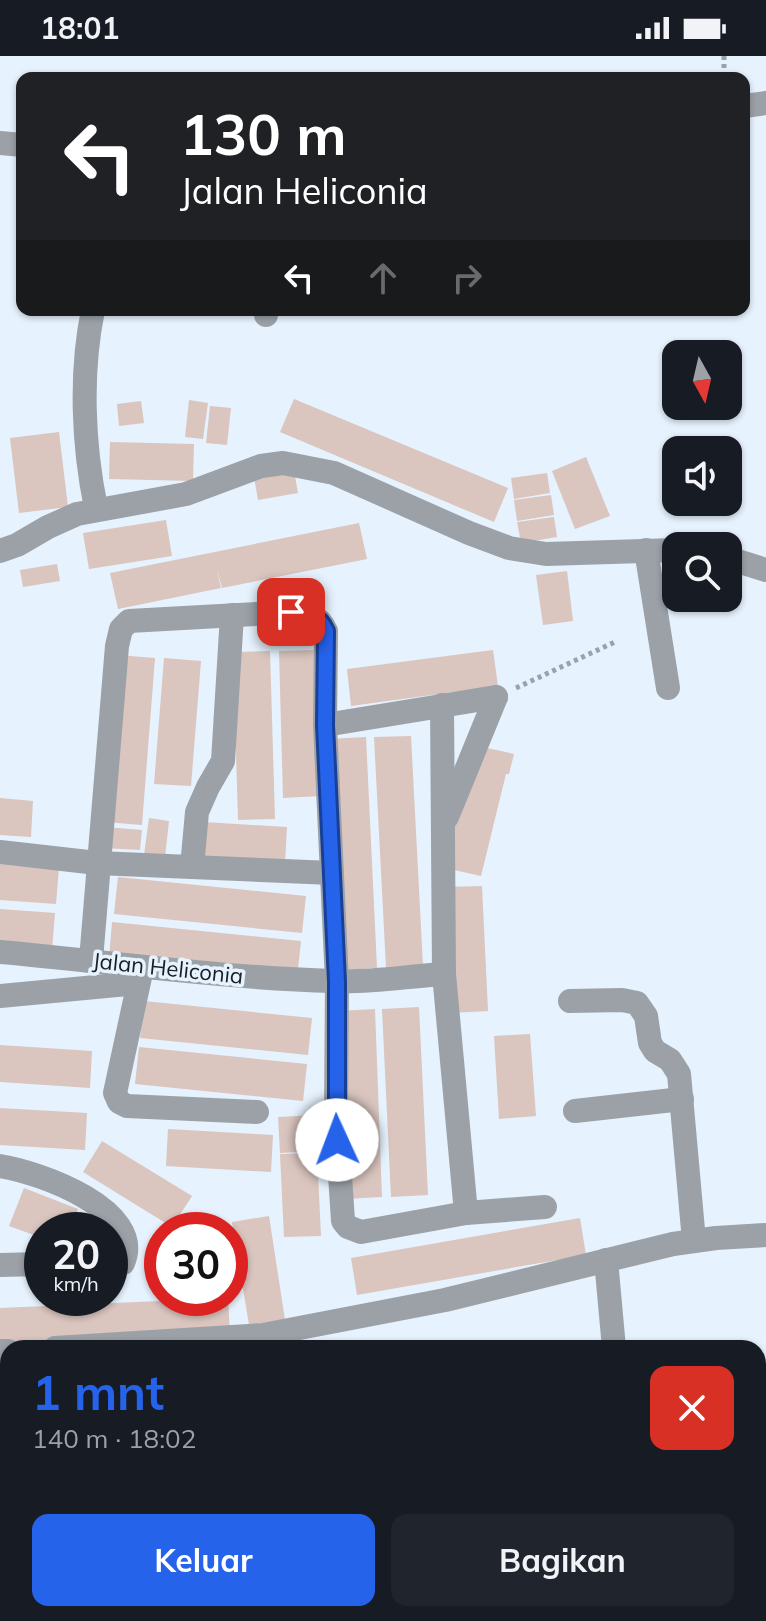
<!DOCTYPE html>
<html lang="id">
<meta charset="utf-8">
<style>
body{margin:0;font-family:Mulish,sans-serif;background:#20242c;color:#f1f3f6;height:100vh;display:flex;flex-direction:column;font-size:30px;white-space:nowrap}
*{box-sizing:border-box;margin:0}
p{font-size:26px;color:#9ea1a6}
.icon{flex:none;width:44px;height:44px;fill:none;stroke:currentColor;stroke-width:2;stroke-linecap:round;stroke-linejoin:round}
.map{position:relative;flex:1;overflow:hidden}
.side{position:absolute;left:0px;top:1284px;width:766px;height:282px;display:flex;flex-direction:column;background:#171b24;border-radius:24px 24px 0 0;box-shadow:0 2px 6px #0004}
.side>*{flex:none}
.top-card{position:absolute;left:16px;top:16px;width:734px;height:244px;border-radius:16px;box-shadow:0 2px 6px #0004;background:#202124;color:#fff;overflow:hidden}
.needle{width:52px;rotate:172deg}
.controls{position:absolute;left:662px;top:284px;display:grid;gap:16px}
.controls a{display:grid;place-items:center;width:80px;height:80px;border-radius:16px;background:#171b24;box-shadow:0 2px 6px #0004;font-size:40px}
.speed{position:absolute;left:24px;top:1156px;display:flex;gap:16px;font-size:40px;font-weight:700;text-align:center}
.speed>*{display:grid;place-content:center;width:104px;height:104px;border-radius:50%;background:#171b24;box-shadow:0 2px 6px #0004;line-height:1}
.speed small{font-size:20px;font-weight:400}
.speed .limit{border:12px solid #d22;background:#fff;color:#111}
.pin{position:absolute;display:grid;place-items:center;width:68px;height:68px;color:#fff;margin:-34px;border-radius:16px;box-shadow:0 4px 12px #0006}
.me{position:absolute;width:88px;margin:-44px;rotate:358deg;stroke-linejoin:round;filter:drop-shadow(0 0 6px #0008)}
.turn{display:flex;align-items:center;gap:28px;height:168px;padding:0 32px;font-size:36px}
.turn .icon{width:104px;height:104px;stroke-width:2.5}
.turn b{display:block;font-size:56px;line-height:68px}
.lanes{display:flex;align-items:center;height:76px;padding:0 32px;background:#0003;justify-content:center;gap:40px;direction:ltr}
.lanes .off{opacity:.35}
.round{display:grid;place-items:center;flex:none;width:84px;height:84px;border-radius:16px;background:#20242c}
.headline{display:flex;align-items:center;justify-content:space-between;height:136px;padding:0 32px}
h1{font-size:48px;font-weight:700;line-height:60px;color:#2563eb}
.action{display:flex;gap:16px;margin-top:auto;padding:16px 32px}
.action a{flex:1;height:92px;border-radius:16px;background:#2563eb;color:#fff;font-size:32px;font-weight:700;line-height:92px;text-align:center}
.action a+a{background:#20242c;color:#f1f3f6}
.status{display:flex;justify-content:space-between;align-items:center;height:56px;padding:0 40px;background:#171b24;direction:ltr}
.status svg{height:22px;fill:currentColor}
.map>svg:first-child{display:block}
</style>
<div class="status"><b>18:01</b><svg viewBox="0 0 49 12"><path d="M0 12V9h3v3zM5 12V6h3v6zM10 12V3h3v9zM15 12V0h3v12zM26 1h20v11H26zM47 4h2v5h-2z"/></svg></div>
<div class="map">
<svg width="766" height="1565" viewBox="0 0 766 1565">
<rect width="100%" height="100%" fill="#e6f2fd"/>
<g fill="#dac5bf">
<polygon points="294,343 508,432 494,466 280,376"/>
<polygon points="189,344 208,347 203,383 185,381"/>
<polygon points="141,345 144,367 119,370 117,348"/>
<polygon points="210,350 231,352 227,389 206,387"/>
<polygon points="59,376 68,451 19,457 10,382"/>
<polygon points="110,386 194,388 193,425 109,423"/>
<polygon points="586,401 610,460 575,473 552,415"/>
<polygon points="293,409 298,437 258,444 253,415"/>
<polygon points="547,417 550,437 514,443 511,422"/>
<polygon points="551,439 554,459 517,465 514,444"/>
<polygon points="554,461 557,481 521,487 517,466"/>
<polygon points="166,464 172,500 89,513 83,477"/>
<polygon points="359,467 367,503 222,532 217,513 221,532 118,553 110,517"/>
<polygon points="57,508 60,525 23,531 20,514"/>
<polygon points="567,515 573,565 543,569 536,519"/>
<polygon points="316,594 321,740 283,742 279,595"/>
<polygon points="493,594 498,630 351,650 347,613"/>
<polygon points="270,595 275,763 238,764 233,596"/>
<polygon points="118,599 155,602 142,769 105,766"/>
<polygon points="164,602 201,605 191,730 154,728"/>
<polygon points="411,680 423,910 386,912 374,681"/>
<polygon points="366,681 377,912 340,914 329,683"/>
<polygon points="478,690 514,698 509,718 506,718 481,820 445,812 469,710"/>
<polygon points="0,742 33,745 31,781 0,779"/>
<polygon points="149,762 169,765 165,801 144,799"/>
<polygon points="204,766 287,771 285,807 201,803"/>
<polygon points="105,771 142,774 140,794 104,792"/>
<polygon points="0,807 59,811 56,848 0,844"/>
<polygon points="118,821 306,840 302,877 114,858"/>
<polygon points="482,830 488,955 451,957 445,831"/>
<polygon points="0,853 55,857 52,894 0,890"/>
<polygon points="112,866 301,885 297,922 109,903"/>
<polygon points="144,945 312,962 308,999 140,982"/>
<polygon points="419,951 428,1139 391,1141 382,953"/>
<polygon points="375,953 382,1141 345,1143 338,955"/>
<polygon points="530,978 536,1060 499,1063 494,980"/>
<polygon points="0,989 92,995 90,1032 0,1026"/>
<polygon points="139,991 307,1008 303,1045 135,1028"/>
<polygon points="0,1052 87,1057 85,1094 0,1089"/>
<polygon points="316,1059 317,1095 280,1097 278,1061"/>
<polygon points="168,1073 273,1079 271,1116 166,1110"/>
<polygon points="102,1085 192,1140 172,1171 83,1116"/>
<polygon points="317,1097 321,1180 284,1181 280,1098"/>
<polygon points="24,1132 78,1153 69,1174 42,1174 42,1182 9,1170"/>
<polygon points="269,1160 285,1264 249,1269 232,1166"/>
<polygon points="86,1162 111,1171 109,1174 82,1174"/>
<polygon points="580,1162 586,1199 357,1239 351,1202"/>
<polygon points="228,1242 230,1277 0,1288 0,1252"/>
<polygon points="8,1330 8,1558 43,1558 44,1565 6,1565 0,1514 0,1331"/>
<polygon points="52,1558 89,1558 90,1565 53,1565"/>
<polygon points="140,1558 297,1558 297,1560 257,1565 141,1565"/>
<rect x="464" y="1558" width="37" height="7"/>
</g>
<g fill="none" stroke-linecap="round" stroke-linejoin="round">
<g stroke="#9aa3ac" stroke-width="5" stroke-dasharray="4 4" stroke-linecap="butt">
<polyline points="724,0 724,22"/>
<polyline points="516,632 617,585"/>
</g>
<g stroke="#9ba1a7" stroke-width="24">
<polyline points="744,50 766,47"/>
<polyline points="0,87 22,89"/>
<path d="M93,254C80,317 83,389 96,452"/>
<polyline points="266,259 266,254"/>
<polyline points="646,494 668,632"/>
<polyline points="0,495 17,489 48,471 77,458 186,438 261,410 283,407 334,417 469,477 509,492 546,498 676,494"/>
<polyline points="728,502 766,514"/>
<polyline points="442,649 444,918 466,1157"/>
<polyline points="325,669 496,641"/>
<polyline points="447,761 496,641"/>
<polyline points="0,796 97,807 332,817"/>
<polyline points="192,811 197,756 208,731 223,705 232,559"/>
<path d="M0,896C111,906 222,922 334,925C370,927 408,920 444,918"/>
<path d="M91,904L117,590L121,573L129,565L291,556C308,556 319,559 326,575L325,669L337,926L336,1058L343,1165L348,1171L361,1176L466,1157L545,1151"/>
<polyline points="142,912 115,1037 119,1046 127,1050 257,1056"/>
<polyline points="0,940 138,927"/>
<polyline points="570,945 622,944 637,947 646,960 650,987 655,995 670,1004 679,1018 694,1185"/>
<polyline points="575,1055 682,1043"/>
<path d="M0,1110C39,1116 146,1154 123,1207L110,1208"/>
<polyline points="606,1204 614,1292"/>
<polyline points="0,1209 42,1208"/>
<polyline points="55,1292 263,1279 445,1244 673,1188 716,1182 766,1179"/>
<polyline points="0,1295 8,1295"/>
<polyline points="130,1558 130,1565"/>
<polyline points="362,1558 363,1565"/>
<polyline points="453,1565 453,1558"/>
</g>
</g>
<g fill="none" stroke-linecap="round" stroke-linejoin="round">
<g stroke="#184099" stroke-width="20">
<path id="route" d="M291,556C308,556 319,559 326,575L325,669L337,926V1084"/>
</g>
<use href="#route" stroke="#2563eb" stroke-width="14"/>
</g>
<g text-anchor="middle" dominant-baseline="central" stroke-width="7" stroke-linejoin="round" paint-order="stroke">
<g font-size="22" fill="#1a1f24" stroke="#e6f2fd">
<text transform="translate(168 912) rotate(6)">Jalan Heliconia</text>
</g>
</g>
</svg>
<div class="controls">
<a><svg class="needle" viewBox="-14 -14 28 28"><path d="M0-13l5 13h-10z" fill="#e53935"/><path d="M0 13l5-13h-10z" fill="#9ea1a6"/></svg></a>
<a><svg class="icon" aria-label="sound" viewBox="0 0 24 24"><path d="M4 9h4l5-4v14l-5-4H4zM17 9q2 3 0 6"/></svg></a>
<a><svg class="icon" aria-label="search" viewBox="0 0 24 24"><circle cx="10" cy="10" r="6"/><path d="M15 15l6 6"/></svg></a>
</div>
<div class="speed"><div>20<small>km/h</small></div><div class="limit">30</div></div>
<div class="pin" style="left:291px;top:556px;background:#d93025"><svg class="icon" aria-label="arrive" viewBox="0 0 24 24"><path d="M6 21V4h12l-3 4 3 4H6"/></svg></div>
<svg class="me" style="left:337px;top:1084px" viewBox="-20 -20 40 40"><circle r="19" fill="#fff"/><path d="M0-13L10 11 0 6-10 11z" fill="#2563eb"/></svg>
<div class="top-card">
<div class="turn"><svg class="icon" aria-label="left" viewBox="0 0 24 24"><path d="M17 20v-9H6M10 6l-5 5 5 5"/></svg><div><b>130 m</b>Jalan Heliconia</div></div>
<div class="lanes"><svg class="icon" aria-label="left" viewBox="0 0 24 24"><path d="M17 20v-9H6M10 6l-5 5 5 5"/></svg><svg class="icon off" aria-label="ahead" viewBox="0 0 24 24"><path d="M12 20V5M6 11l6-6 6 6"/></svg><svg class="icon off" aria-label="right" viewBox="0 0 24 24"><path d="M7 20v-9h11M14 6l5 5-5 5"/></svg></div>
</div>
<section class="side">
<div class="headline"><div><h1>1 mnt</h1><p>140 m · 18:02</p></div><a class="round" style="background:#d93025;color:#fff"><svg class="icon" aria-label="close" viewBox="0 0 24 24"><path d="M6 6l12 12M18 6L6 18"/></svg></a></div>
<div class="action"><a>Keluar</a><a>Bagikan</a></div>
</section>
</div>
